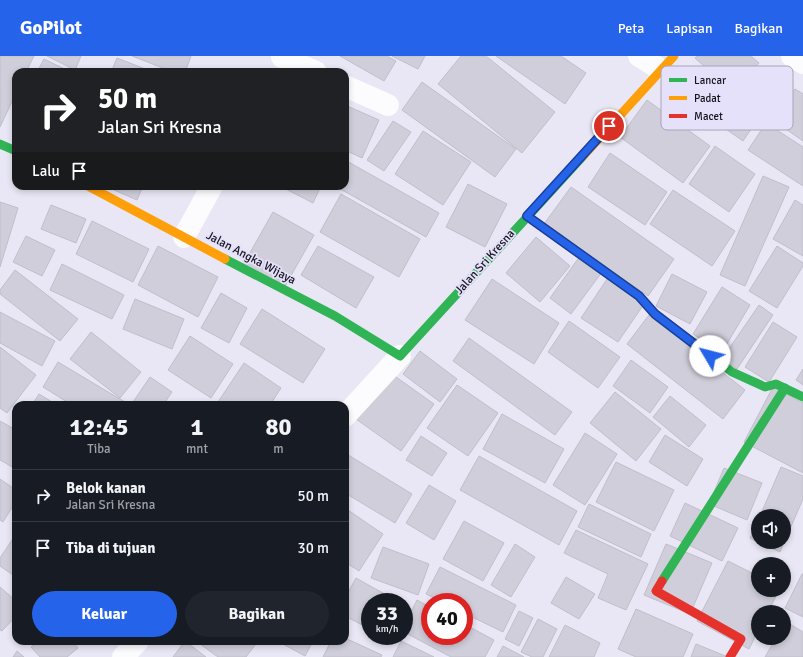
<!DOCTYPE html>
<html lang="id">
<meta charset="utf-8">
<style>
body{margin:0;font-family:Signika,sans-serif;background:#20242c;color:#f1f3f6;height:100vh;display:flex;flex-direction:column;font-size:15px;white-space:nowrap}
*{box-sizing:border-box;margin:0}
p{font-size:13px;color:#9ea1a6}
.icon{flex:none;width:22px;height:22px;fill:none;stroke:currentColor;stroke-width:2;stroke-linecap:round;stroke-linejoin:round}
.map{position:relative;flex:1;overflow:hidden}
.sheet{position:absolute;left:12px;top:345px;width:337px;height:244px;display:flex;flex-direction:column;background:#171b24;border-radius:12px;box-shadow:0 2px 6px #0003}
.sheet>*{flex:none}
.banner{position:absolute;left:12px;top:12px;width:337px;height:122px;border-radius:12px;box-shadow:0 2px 6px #0003;background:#202124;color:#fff;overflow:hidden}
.controls{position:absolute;left:751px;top:453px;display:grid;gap:8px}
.controls a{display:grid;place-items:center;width:40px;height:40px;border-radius:50%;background:#171b24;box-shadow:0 2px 6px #0003;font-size:20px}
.speed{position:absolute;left:361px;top:537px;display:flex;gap:8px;font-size:20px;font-weight:700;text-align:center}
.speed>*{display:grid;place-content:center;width:52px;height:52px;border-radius:50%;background:#171b24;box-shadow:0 2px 6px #0003;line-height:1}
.speed small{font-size:10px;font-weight:400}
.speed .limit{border:6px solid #d22;background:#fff;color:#111}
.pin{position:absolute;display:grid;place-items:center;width:34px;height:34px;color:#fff;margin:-17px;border:2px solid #fff;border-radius:50%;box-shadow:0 1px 4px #0007}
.me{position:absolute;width:44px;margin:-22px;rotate:307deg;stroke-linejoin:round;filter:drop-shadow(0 0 3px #0008)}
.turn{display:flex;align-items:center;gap:14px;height:84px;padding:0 20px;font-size:18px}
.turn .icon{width:52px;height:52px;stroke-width:2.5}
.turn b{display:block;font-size:28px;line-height:34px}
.then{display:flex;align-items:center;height:38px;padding:0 20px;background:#0003;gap:8px;font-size:15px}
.eta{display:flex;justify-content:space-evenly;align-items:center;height:68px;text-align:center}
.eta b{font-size:24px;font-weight:800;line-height:28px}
.primary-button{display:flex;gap:8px;margin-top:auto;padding:8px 20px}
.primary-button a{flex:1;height:46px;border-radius:24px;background:#2563eb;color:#fff;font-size:16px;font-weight:800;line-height:46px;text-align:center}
.primary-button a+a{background:#20242c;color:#f1f3f6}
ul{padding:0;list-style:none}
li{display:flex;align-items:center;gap:12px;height:52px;padding:0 20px;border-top:1px solid #363941}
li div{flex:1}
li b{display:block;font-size:15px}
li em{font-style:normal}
header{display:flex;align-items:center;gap:24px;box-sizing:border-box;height:56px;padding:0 20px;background:#2563eb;color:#fff}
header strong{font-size:19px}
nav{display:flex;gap:22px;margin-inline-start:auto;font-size:14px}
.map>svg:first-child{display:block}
</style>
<header>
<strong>GoPilot</strong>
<nav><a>Peta</a><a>Lapisan</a><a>Bagikan</a></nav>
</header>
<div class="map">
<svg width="803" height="601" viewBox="0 0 803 601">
<rect width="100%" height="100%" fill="#e9e7f5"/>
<g fill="#d0ceda" stroke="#c0beca">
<polygon points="0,0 34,0 26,16 16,16 16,37 0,71"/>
<polygon points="47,0 81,0 75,14"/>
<polygon points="132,0 191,0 185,16 173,16"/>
<polygon points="340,0 387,0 396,5 384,25"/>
<polygon points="392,0 425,0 418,13"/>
<polygon points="461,0 486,0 555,56 522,97 438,28"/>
<polygon points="496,0 561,0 586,17 565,48"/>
<polygon points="697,0 751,0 759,7 733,36 695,2"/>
<polygon points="117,2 153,16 111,16"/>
<polygon points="44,3 71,16 37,16"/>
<polygon points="422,26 516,93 495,121 402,54"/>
<polygon points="795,33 803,38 803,85 773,64"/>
<polygon points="728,42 758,63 743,85 713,64"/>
<polygon points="647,44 710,90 683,127 620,81"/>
<polygon points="345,49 379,64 362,102 345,94"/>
<polygon points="393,65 411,76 384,115 367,104"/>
<polygon points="766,67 803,91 803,130 748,94"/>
<polygon points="423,75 471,106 443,149 395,118"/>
<polygon points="715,90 755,118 729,156 689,128"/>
<polygon points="610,97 667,136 645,169 588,131"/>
<polygon points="345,104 439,157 426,181 335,130 345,130"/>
<polygon points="763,120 789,131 745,230 720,219"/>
<polygon points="468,128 507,148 485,191 446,171"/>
<polygon points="105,130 143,130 137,144"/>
<polygon points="280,130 321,130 313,147"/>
<polygon points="571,131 674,203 648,240 544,168"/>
<polygon points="673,134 735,175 712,210 650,168"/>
<polygon points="341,138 420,183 399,221 320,176"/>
<polygon points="795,144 803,149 803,200 773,183"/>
<polygon points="0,146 18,152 0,211"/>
<polygon points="51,149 86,163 76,187 41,173"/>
<polygon points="273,156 314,179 284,232 243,209"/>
<polygon points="92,165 149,193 133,226 76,198"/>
<polygon points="26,180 55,194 42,220 13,206"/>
<polygon points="536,181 570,210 540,246 506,217"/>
<polygon points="158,190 218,221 198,261 138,229"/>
<polygon points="318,190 374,221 356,252 301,219"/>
<polygon points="777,190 803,207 803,210 777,252 749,235"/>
<polygon points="580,200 602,216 571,258 550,242"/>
<polygon points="62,208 124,239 112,263 50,234"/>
<polygon points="15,214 78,263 60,285 0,238 0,234"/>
<polygon points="672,218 707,236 690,268 656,250"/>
<polygon points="492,223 559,267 534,308 465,264"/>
<polygon points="607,223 644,248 618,286 581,262"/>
<polygon points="722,231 750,249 722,296 693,278"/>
<polygon points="221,237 247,252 229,287 201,272"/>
<polygon points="135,243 184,263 172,293 123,273"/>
<polygon points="759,249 773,259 737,313 722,303"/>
<polygon points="262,253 325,293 303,327 240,288"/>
<polygon points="0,256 55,285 42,310 0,287"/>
<polygon points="649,259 745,334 723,363 627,288"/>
<polygon points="569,265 620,301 598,332 548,296"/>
<polygon points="773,266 797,281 769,326 745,311"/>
<polygon points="91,276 141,316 120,342 70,303"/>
<polygon points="190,280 233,308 211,342 168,314"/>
<polygon points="469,282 572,356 555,379 453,305"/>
<polygon points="0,291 36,319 7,357 0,352"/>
<polygon points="420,295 457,323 440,346 403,318"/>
<polygon points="631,304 668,331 650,357 613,330"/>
<polygon points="58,306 125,346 124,349 72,349 43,331"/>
<polygon points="244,307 281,332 270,349 216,349"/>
<polygon points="803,313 803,329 796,324"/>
<polygon points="389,316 434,348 401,395 356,363"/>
<polygon points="150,321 172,336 163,349 131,349"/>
<polygon points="457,329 498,357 468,400 427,372"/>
<polygon points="773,331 803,347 803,417 744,386"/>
<polygon points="615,336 661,373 636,405 590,367"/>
<polygon points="39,338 57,349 32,349"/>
<polygon points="670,340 706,369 689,391 653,361"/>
<polygon points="502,358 564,393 545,427 483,393"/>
<polygon points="0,365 16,374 16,413 0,404"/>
<polygon points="585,377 617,398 585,449 553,429"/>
<polygon points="665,379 703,403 687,430 649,406"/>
<polygon points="421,380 447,397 432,420 406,404"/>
<polygon points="345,397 412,438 395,467 345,437"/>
<polygon points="479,400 577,455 559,489 460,434"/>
<polygon points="616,406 674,434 654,475 596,446"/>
<polygon points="781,411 803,420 803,443 780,496 758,486 784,486 784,460 760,460"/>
<polygon points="724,412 762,427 747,464 709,448"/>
<polygon points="0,423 16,434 16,445 3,466 0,464"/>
<polygon points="429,429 456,445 434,484 406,467"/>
<polygon points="685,447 738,472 722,505 670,480"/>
<polygon points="589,448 651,478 641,501 578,471"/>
<polygon points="345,452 383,478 359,515 345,506"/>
<polygon points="758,464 758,486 750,482"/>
<polygon points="464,465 504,487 483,525 443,503"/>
<polygon points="576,474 648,508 626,554 598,542 608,518 564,497"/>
<polygon points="16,478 16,521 0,510 0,502"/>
<polygon points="515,488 535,501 511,541 491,529"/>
<polygon points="666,488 712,507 690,558 644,539"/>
<polygon points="383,491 429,508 418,539 371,522"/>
<polygon points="728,505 758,520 758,534 779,534 768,556 758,556 758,575 749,593 697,565"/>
<polygon points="440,511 516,549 503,576 464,557 464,546 443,546 426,538"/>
<polygon points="802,518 803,518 803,561 785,552"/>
<polygon points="566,521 595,538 579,563 551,547"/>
<polygon points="356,522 399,546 370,546 370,573 345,560 345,542"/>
<polygon points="0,531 16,545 16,560 2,575 0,574"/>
<polygon points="417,544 430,551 430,580 464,580 464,568 494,584 485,601 451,601 404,576 404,570"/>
<polygon points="636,553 693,578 683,601 636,601 618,593"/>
<polygon points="519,555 533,562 519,590 505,583"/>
<polygon points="538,563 557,573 543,601 532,601 521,596"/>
<polygon points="785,565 803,576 803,601 765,601 776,582 784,582"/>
<polygon points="565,569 600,587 594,601 549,601"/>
<polygon points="345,582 382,599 381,601 323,601 331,585 345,585"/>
<polygon points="38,585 72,585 78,592 67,601 40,601 31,591"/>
<polygon points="185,585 206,601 173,601"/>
<polygon points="196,585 258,585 246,601 218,601"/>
<polygon points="285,585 313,585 305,600 283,588"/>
<polygon points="401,585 434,601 393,601"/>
<polygon points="696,588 728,601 691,601"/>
<polygon points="503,590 524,601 497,601"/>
<polygon points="17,595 24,601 13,601"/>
</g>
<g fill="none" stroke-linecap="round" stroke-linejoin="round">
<g stroke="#fcfbfe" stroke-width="22">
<polyline points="639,0 660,13"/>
<polyline points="792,0 803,7"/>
<polyline points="282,1 316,16"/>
<polyline points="345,30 388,49"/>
<polyline points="184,181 212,130"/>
<polyline points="345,360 400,300"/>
<polyline points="123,601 138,585"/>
</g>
<g stroke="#30b455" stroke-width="9">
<polyline points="0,88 16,95"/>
<polyline points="225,203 335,260 400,300 583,100"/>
<polyline points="667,267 732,316 765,331 776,328 803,341"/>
<polyline points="662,525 785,332"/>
</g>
<g stroke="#ff9f0a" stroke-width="9">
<polyline points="583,100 674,0"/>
<polyline points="88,130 225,203"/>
<polyline points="527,160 639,240 655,258 667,267"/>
</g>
<polyline stroke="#e5322d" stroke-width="9" points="662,525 656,535 741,583 730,601"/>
</g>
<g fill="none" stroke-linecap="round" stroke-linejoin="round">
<g stroke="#184099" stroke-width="10">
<polyline id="route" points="609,70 527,160 639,240 655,258 710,300"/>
</g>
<use href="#route" stroke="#2563eb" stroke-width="7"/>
</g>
<g text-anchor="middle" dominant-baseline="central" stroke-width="3.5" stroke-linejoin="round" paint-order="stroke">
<g font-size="12" fill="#16141d" stroke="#e5e1fb">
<text transform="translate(251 202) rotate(28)">Jalan Angka Wijaya</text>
<text transform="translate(485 206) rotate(-48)">Jalan Sri Kresna</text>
</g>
</g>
<rect x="661" y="10" width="132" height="64" rx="6" fill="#e5e1fb" stroke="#a7a4b8" stroke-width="1"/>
<rect x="669" y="22" width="18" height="4" fill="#30b455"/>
<rect x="669" y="40" width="18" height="4" fill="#ff9f0a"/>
<rect x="669" y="58" width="18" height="4" fill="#e5322d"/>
<g font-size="11" fill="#16141d">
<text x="694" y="28">Lancar</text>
<text x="694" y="46">Padat</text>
<text x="694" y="64">Macet</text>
</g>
</svg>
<div class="controls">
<a><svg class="icon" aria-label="sound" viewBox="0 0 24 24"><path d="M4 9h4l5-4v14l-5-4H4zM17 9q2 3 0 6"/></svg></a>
<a>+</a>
<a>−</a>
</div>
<div class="speed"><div>33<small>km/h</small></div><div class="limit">40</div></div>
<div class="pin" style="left:609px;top:70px;background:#d93025"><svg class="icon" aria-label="arrive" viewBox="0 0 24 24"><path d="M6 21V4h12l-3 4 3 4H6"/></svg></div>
<svg class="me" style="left:710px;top:300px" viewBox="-20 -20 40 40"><circle r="19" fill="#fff"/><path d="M0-13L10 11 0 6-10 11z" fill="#2563eb"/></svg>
<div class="banner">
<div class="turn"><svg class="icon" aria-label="right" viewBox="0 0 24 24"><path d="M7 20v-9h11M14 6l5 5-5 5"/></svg><div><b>50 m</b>Jalan Sri Kresna</div></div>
<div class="then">Lalu<svg class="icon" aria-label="arrive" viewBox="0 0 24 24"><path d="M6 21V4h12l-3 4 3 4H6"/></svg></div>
</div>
<section class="sheet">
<div class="eta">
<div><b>12:45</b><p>Tiba</p></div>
<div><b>1</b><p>mnt</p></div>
<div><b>80</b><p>m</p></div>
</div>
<ul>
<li><svg class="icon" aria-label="right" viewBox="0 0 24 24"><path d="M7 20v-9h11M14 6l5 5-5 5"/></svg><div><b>Belok kanan</b><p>Jalan Sri Kresna</p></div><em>50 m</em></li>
<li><svg class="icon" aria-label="arrive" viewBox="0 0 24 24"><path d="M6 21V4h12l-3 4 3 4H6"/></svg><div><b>Tiba di tujuan</b></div><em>30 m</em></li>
</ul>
<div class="primary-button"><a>Keluar</a><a>Bagikan</a></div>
</section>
</div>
